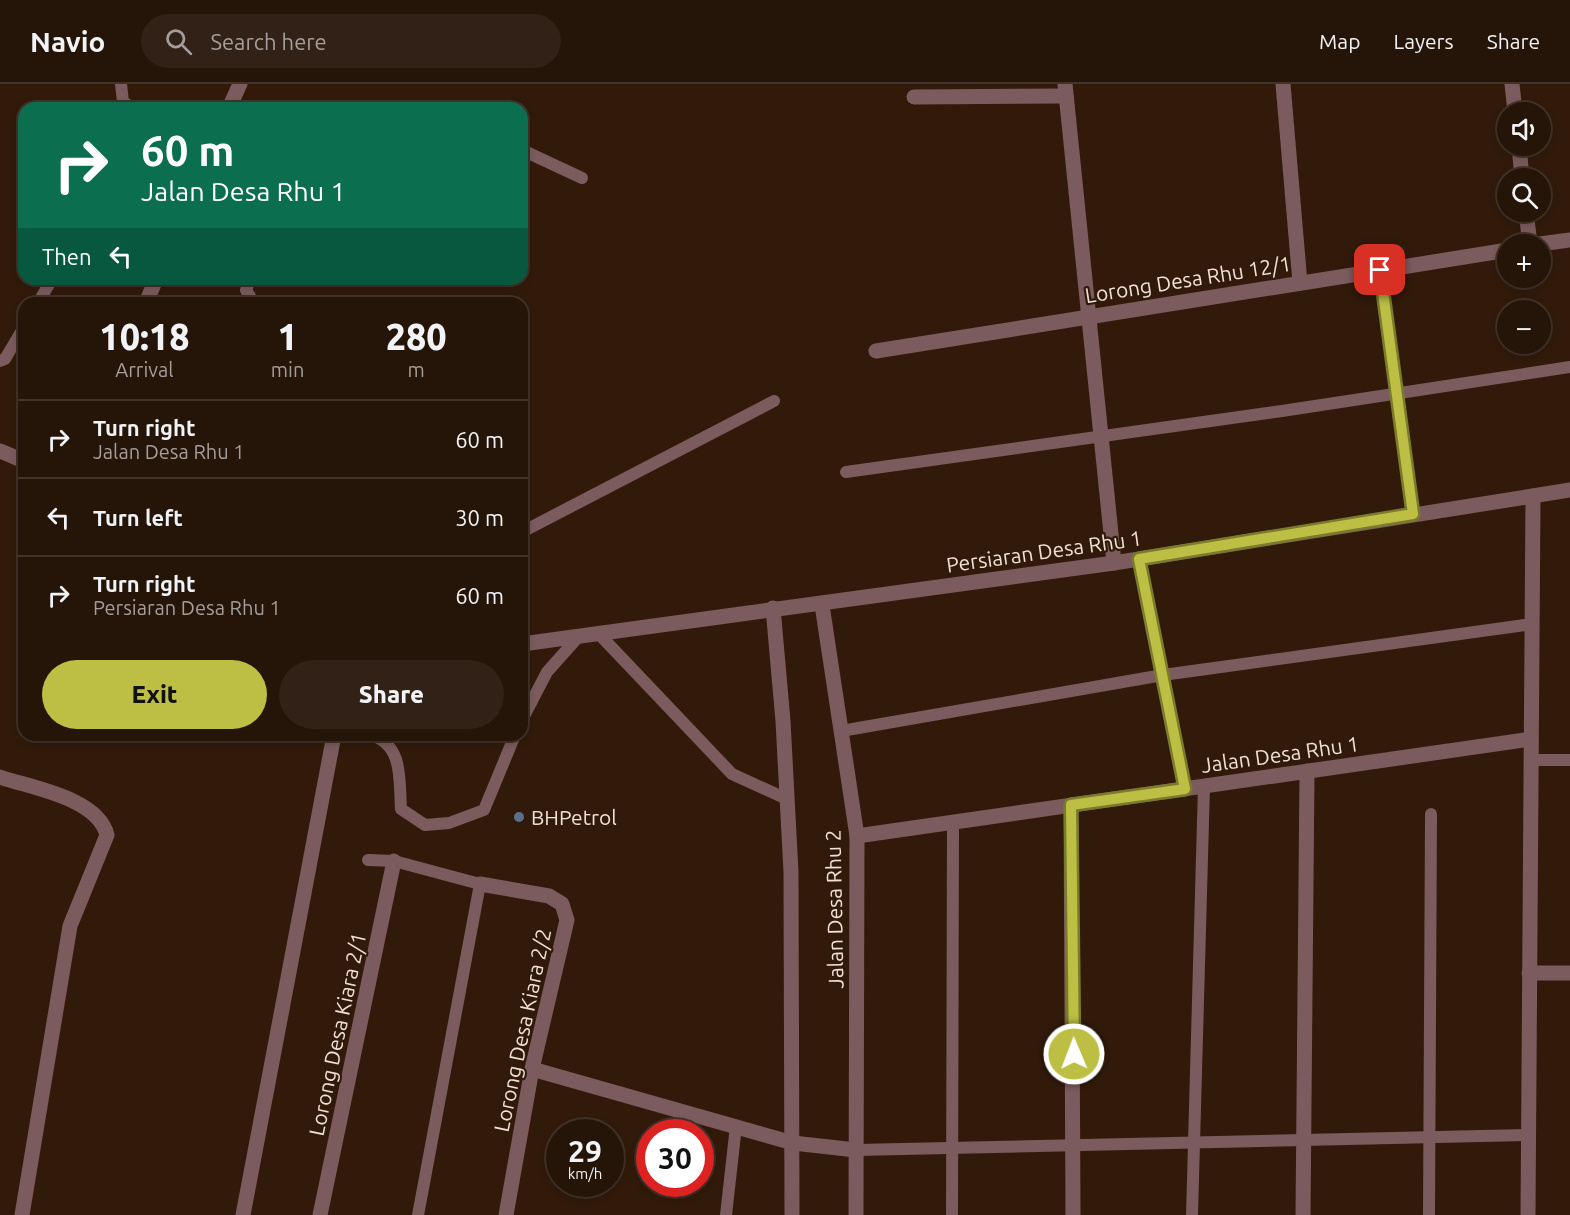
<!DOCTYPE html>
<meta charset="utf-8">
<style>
body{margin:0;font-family:Ubuntu,sans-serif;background:#312116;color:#f1f3f6;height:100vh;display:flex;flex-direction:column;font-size:22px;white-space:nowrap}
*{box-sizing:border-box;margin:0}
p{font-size:20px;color:#a39e9c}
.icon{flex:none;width:33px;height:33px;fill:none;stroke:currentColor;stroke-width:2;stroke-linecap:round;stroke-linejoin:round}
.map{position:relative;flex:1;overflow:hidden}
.drawer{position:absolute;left:18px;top:213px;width:510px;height:444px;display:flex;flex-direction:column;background:#251408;border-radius:18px;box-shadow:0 3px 9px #0003,0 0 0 2px #423329}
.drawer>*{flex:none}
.hud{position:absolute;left:18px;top:18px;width:510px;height:183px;border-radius:18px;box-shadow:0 3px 9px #0003,0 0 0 2px #423329;background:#0b6e4f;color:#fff;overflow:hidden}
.tools{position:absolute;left:1497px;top:18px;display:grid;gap:12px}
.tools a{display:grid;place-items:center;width:54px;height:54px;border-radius:50%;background:#251408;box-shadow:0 3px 9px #0003,0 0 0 2px #423329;font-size:30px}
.speed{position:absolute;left:546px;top:1035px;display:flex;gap:12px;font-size:30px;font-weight:700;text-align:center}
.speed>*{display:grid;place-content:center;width:78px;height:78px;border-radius:50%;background:#251408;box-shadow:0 3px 9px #0003,0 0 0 2px #423329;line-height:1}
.speed small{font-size:15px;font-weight:400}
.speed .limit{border:9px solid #d22;background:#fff;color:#111}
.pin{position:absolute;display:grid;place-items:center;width:51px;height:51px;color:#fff;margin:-26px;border-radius:12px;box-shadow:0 3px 9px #0006}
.me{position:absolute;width:66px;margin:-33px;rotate:359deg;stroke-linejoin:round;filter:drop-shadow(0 0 4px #0008)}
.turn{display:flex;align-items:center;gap:21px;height:126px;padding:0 24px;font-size:27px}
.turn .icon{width:78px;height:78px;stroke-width:2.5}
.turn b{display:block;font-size:42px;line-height:51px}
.then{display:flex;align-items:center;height:57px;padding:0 24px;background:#0003;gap:12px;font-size:22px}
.eta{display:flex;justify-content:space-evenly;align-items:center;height:102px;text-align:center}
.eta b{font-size:36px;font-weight:800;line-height:42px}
.button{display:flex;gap:12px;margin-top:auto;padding:12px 24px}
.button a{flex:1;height:69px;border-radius:36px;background:#bcbf43;color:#111;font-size:24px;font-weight:800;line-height:69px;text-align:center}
.button a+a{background:#312116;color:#f1f3f6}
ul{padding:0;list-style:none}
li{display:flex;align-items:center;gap:18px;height:78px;padding:0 24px;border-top:2px solid #423329}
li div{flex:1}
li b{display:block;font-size:22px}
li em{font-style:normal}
header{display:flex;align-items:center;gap:36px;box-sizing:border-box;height:84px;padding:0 30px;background:#251408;border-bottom:2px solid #423329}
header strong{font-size:28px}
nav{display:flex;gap:33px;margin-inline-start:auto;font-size:21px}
.search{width:420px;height:54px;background:#312116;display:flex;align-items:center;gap:15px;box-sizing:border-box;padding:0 21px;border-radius:33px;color:#a39e9c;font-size:22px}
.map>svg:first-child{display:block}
</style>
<header>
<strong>Navio</strong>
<div class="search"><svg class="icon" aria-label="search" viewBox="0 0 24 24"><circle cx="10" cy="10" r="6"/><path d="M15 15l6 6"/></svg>Search here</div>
<nav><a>Map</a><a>Layers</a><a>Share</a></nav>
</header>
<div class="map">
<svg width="1570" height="1131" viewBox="0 0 1570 1131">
<rect width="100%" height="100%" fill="#311a0a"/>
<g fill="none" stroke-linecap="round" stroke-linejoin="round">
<g stroke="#7b5b5d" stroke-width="12">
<polyline points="121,0 123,18 133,24"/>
<polyline points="396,24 399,24"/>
<polyline points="522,66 582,94"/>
<polyline points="1380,186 1413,430"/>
<polyline points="250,195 246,206 254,219"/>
<polyline points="38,219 52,195"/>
<polyline points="0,277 5,275 24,243"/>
<polyline points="846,388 1282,327 1570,283"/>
<polyline points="522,448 774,317"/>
<polyline points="1139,475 1185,705"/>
<polyline points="598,549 732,690 787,715"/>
<polyline points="522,636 547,588 580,551"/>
<polyline points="841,647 1163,591 1532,540"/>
<path d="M371,651C404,661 399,697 401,725L425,741L449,739L484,726L515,651"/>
<polyline points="1531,676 1570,676"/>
<polyline points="368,776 394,777 480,800 418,1131"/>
<polyline points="856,1066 1528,1051"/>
<polyline points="726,1131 736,1042"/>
<polyline points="952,1131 953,739"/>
<polyline points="1192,1131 1204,702"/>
<polyline points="1429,1131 1431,730"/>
</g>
<g stroke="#7b5b5d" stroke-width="15">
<polyline points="1065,0 1114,479"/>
<polyline points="1283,0 1300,199"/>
<polyline points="1512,0 1515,28"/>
<polyline points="914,13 1066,12"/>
<polyline points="229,24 240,0"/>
<polyline points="1519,62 1522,94"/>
<polyline points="1526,128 1530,160"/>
<polyline points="1540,160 1570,156"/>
<polyline points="146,219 156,195"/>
<polyline points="876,267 1508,166"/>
<polyline points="822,521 857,752 856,1131"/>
<polyline points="773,524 783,637 791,788 792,1131"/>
<path d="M0,693C32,704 98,714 107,751L70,842L22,1131"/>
<polyline points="1071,721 1073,1131"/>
<polyline points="857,752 1531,655"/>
<polyline points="480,800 549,812 562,820 567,836 532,985 506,1131"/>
<polyline points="1529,889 1570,889"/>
<polyline points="532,985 793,1059 856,1066"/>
<polyline points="243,1131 334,651"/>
<polyline points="320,1131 394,777"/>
<polyline points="1303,1131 1307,687"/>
<polyline points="1528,1131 1533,412"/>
</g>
<g stroke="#7b5b5d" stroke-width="15">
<polyline points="0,367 24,377"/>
<polyline points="522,560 1114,479 1570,406"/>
</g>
</g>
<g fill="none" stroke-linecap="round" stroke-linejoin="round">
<g stroke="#7a7c2c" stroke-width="15">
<polyline id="route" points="1074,970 1071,721 1185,705 1139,475 1413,430 1380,186"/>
</g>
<use href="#route" stroke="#bcbf43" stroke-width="10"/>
</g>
<circle fill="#5c6f8a" stroke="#311a0a" stroke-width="2" cx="519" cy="733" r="6"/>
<g text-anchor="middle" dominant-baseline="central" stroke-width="4.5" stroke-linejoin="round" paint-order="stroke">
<g font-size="21" fill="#f0e0d6" stroke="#311a0a">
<text transform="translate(1188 195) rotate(-9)">Lorong Desa Rhu 12/1</text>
<text transform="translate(1044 467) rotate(-8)">Persiaran Desa Rhu 1</text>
<text transform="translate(1280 670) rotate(-8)">Jalan Desa Rhu 1</text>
<text transform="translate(834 825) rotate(-91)">Jalan Desa Rhu 2</text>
<text transform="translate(522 946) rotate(-78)">Lorong Desa Kiara 2/2</text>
<text transform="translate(337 950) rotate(-78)">Lorong Desa Kiara 2/1</text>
</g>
<g font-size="21" fill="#f0e0d6" stroke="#311a0a" text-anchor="start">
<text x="531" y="733">BHPetrol</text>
</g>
</g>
</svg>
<div class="tools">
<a><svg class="icon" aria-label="sound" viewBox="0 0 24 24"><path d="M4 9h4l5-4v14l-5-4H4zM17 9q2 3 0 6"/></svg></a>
<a><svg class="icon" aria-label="search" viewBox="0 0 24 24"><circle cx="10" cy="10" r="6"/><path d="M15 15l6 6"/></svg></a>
<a>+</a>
<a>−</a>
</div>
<div class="speed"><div>29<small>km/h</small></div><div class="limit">30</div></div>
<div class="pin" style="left:1380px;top:186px;background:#d93025"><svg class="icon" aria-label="arrive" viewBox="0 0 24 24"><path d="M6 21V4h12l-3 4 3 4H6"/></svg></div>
<svg class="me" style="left:1074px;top:970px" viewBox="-20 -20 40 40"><circle r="17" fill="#bcbf43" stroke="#fff" stroke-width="3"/><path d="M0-11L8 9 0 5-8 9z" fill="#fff"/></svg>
<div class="hud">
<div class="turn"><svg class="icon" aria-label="right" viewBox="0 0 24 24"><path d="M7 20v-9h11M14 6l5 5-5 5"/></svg><div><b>60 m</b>Jalan Desa Rhu 1</div></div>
<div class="then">Then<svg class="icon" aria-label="left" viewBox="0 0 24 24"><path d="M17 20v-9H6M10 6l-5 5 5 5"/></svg></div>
</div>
<section class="drawer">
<div class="eta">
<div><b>10:18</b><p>Arrival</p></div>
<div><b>1</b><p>min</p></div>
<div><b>280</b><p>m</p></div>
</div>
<ul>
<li><svg class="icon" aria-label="right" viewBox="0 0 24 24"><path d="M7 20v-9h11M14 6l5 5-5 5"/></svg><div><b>Turn right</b><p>Jalan Desa Rhu 1</p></div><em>60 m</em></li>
<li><svg class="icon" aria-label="left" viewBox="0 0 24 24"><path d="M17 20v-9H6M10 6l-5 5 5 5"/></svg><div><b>Turn left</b></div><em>30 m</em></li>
<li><svg class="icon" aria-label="right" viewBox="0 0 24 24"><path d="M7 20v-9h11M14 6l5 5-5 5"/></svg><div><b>Turn right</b><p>Persiaran Desa Rhu 1</p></div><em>60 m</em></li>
</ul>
<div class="button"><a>Exit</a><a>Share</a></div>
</section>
</div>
